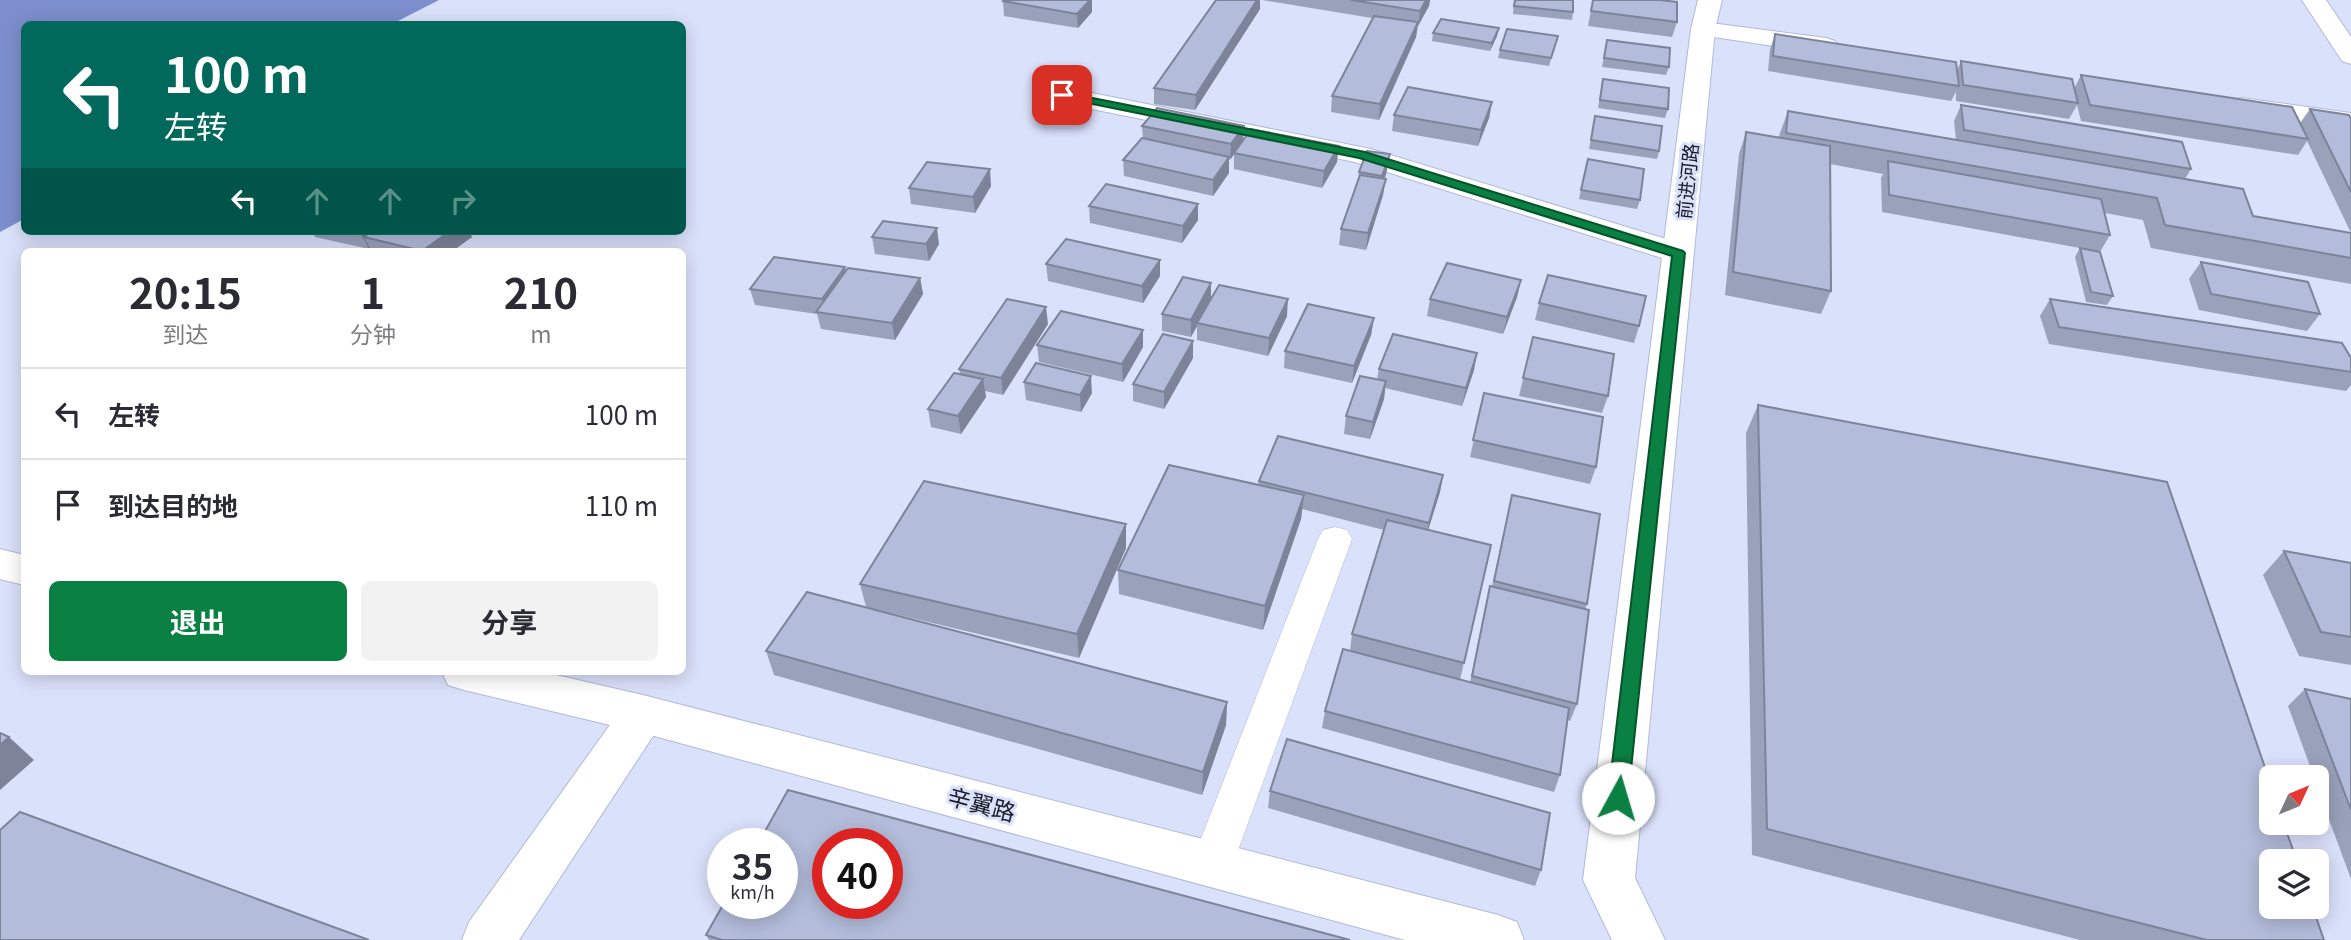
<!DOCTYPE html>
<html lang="zh">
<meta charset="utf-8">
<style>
body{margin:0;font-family:Georgia,"Noto Sans SC",serif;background:#f2f2f3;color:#2b2b33;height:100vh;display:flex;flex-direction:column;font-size:26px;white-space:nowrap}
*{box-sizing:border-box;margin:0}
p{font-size:23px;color:#7c7c81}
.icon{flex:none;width:38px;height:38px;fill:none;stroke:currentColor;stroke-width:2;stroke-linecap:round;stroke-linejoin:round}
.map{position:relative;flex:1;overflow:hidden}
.side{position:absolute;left:21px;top:248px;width:665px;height:427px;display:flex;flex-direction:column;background:#fff;border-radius:10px;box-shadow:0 4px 18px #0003}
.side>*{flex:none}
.hud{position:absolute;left:21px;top:21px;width:665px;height:214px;border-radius:10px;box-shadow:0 4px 18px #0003;background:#00695c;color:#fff;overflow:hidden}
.needle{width:46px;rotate:46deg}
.buttons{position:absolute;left:2259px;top:765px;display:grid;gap:14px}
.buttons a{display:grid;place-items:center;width:70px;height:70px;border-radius:10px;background:#fff;box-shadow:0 4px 18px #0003;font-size:35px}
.speed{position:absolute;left:707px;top:828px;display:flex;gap:14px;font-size:35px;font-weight:700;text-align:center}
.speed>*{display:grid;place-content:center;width:91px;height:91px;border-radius:50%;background:#fff;box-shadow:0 4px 18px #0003;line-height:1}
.speed small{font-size:18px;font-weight:400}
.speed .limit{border:10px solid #d22;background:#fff;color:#111}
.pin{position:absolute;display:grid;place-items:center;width:60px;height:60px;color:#fff;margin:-30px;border-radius:14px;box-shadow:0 4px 10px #0006}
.me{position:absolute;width:77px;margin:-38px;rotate:6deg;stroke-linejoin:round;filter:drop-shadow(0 0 5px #0008)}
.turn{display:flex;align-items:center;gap:24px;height:147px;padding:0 28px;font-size:32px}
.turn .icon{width:91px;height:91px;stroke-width:2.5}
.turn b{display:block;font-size:49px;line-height:60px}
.lanes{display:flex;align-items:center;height:66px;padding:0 28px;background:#0003;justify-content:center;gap:35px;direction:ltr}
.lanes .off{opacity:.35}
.eta{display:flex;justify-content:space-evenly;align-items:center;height:119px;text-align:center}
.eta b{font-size:42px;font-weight:700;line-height:49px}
.action{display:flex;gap:14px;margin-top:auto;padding:14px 28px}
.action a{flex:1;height:80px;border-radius:10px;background:#0b8043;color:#fff;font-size:28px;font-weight:700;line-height:80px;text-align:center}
.action a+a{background:#f2f2f3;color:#2b2b33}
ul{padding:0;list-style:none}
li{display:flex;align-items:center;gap:21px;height:91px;padding:0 28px;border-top:2px solid #e1e1e2}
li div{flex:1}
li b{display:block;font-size:26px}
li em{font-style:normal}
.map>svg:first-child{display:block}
</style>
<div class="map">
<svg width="2351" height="940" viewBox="0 0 2351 940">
<rect width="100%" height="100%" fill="#dae1fa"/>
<polygon fill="#7d8ecc" points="0,0 439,0 392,24 24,24 24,219 0,232"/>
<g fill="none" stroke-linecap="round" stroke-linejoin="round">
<g stroke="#b1bad8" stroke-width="1">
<polygon id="service" points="1335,527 1347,530 1352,539 1233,864 1227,877 1212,883 1197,877 1191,864 1318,539 1323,530"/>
</g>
<g stroke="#b1bad8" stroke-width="2">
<g id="minor">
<polygon points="2302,0 2326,0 2351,37 2351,64 2342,61"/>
<polygon points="1703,22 1826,38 1835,41 1839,46 1835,51 1826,54 1694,34 1691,29 1694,24"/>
<polygon points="1062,87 1371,149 1689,246 1694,253 1689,260 1678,263 1355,162 1052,101 1048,95 1052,89"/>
<polygon points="2242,98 2351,113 2351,129 2232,112 2228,106 2232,100"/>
<polygon points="643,695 659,701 666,714 659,727 519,940 462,940 469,922 627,701"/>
</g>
</g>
<g stroke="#b1bad8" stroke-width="2">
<g id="tertiary">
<polygon points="1698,0 1722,0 1715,29 1635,878 1665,940 1612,940 1583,880 1691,29"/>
<polygon points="0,549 24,555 24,585 0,579"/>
<polygon points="442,672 543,672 643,695 1498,915 1517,922 1524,940 1405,940 643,733 464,690 448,685"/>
</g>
</g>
<use href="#service" fill="#fff" fill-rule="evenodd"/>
<use href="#minor" fill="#fff" fill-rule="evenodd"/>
<use href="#tertiary" fill="#fff" fill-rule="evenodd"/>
</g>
<g fill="#9aa2bb">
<polygon points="1004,0 1092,0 1092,12 1078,28 1004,16 1003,1"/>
<polygon points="1262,0 1430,0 1429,6 1418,26 1416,37 1379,120 1331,112 1332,96 1372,18"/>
<polygon points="1514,0 1573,0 1573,12 1572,20 1513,14"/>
<polygon points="1593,0 1677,22 1672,37 1588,26"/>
<polygon points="1260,9 1195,110 1154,104 1154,88"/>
<polygon points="1433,33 1497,36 1490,51 1432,41"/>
<polygon points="1775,34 1957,71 1961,61 2074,89 2081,75 2300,123 2310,109 2351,119 2351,284 2151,248 2143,220 2105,213 2110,235 2100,252 2113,296 2107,305 2086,302 2075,257 2080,248 1882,212 1881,178 1883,174 1830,164 1831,291 1821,314 1725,295 1739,154 1746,132 1779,137 1780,133 1788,111 1956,140 1954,121 1961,105 2191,169 2185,179 2253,216 2351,233 2307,141 2298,155 2081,121 2077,105 2069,119 1956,101 1956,92 1951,101 1768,71 1770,49"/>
<polygon points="1558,36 1549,66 1498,58 1500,50"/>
<polygon points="1607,40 1669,67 1666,75 1602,67"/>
<polygon points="1603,79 1668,109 1665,118 1598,108"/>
<polygon points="1492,102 1489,118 1478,146 1392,131 1394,115"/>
<polygon points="1595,116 1659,151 1657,159 1589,149"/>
<polygon points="1142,126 1244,126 1243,140 1337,162 1322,188 1234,169 1234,154 1229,160 1229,173 1213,196 1124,176 1123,160 1143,138"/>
<polygon points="1588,159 1640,200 1637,209 1579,199"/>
<polygon points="1387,170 1385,179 1383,195 1366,250 1339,245 1341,229 1358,178 1359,172"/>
<polygon points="991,186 975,213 911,204 909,188"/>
<polygon points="1198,204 1198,220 1182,243 1090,223 1089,206"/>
<polygon points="312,231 469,231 472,237 451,252 372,252 370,248 369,249 315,237"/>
<polygon points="872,237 939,244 929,261 875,254"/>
<polygon points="1160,260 1160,276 1143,303 1048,281 1046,264"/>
<polygon points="2201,262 2320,314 2307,331 2199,310 2189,279"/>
<polygon points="846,271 920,278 923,294 895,340 821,329 817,314 755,305 750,289"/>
<polygon points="1521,280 1517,297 1503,334 1427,316 1430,299"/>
<polygon points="1211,298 1287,316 1268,356 1197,340 1197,326 1191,337 1162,331 1162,314"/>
<polygon points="2050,299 2351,358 2351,385 2346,391 2049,344 2040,316"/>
<polygon points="1539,303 1639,326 1634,343 1535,320"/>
<polygon points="1374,318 1371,335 1352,383 1284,368 1285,351"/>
<polygon points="1048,324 1003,395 985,391 986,397 961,434 931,427 928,409 960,374 959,369"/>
<polygon points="1143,330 1143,347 1123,382 1039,362 1037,345"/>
<polygon points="1533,337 1608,396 1602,413 1519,396"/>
<polygon points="1193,341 1193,358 1164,409 1133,401 1133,384"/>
<polygon points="1477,353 1474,370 1462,406 1385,388 1384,399 1370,439 1344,434 1346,416 1377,379 1379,369"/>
<polygon points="1024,382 1092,393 1081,412 1026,400"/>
<polygon points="1484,393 1596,467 1590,484 1470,457"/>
<polygon points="1758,405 2324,940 2080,940 1752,855 1746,433"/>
<polygon points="1443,475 1440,492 1428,530 1491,545 1460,680 1470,682 1486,603 1490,586 1492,586 1512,495 1587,604 1585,609 1577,704 1570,721 1568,720 1560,775 1554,792 1322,728 1325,711 1350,651 1352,634 1384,530 1302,509 1301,519 1263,630 1119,594 1118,570 1258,485 1259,481"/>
<polygon points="1126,524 1126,548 1079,658 874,609 1227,702 1226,725 1202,795 774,675 766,651 866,607 860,584"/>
<polygon points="2284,551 2351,563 2351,665 2299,656 2263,575"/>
<polygon points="2305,689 2351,699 2351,879 2317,787 2317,777 2314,777 2288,706"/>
<polygon points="1270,791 1541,870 1535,886 1268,808"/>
<polygon points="706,935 1350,940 709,940"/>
</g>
<g fill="#7d8499">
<polygon points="1090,0 1092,0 1092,12 1078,28 1077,14"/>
<polygon points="1257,0 1260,0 1260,9 1195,110 1196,95"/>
<polygon points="1426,0 1430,0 1429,6 1418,26 1420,11"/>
<polygon points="1418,22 1416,37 1379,120 1380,104"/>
<polygon points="1499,28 1497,36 1490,51 1492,43"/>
<polygon points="1492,102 1489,118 1478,146 1481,130"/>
<polygon points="1244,126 1243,142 1230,160 1231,144"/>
<polygon points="1339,146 1337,162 1322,188 1324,171"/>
<polygon points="1390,154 1387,170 1380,192 1382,176"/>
<polygon points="1229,157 1229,173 1213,196 1213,180"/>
<polygon points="990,169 991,186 975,213 973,197"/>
<polygon points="1386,179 1383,195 1366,250 1368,233"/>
<polygon points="1198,204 1198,220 1182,243 1183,226"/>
<polygon points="937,228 939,244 929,261 926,244"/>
<polygon points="362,231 393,231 364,237 370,248 369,249 360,232"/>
<polygon points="450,231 469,231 472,237 451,252 422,252"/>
<polygon points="1160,260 1160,276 1143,303 1142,286"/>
<polygon points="845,267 849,284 826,313 822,299"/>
<polygon points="920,278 923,294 895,340 892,323"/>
<polygon points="1521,280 1517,297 1503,334 1507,317"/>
<polygon points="1211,283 1211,300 1197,323 1197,326 1191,337 1191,320"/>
<polygon points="1288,299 1287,316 1268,356 1269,338"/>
<polygon points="1046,307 1048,324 1003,395 1001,378"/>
<polygon points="1374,318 1371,335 1352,383 1354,366"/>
<polygon points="1143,330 1143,347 1123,382 1122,364"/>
<polygon points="1193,341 1193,358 1164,409 1164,392"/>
<polygon points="1477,353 1474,370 1462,406 1466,388"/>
<polygon points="1091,376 1092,393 1081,412 1080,395"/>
<polygon points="983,379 986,397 961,434 958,416"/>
<polygon points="1386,381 1384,399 1370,439 1373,422"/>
<polygon points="1443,475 1440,492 1425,540 1429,523"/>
<polygon points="1304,495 1301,519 1263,630 1265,606"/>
<polygon points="1126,524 1126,548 1079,658 1077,634"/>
<polygon points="1227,702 1226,725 1202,795 1203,772"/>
<polygon points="9,737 34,760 0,790 0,745"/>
</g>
<g fill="#b3bcda" stroke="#7d8499" stroke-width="2" fill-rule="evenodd">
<polygon points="1004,0 1090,0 1077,14 1003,1"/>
<polygon points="1216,0 1257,0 1196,95 1154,88"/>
<polygon points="1351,0 1426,0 1420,11"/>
<polygon points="1515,0 1573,0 1573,12 1514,6"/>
<polygon points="1593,0 1660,0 1677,2 1677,22 1591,11"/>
<polygon points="1374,16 1418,22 1380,104 1332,96"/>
<polygon points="1441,19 1499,28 1492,43 1433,33"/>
<polygon points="1507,29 1558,36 1551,58 1500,50"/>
<polygon points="1775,34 1956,62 1959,86 1773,56"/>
<polygon points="1607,40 1670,48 1669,67 1604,58"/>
<polygon points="1961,61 2072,79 2078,103 1963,85"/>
<polygon points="2081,75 2292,107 2308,139 2090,105"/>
<polygon points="1603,79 1669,88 1668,109 1600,100"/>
<polygon points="1408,87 1492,102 1481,130 1394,115"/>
<polygon points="1961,105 2182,142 2191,169 1964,130"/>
<polygon points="1157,108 1244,126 1231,144 1142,126"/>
<polygon points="2310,109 2349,115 2351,119 2351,192"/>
<polygon points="1788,111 2243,189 2253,216 2351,233 2351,258 2165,225 2157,198 1786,133"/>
<polygon points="1595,116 1662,126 1659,151 1591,140"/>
<polygon points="1251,129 1339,146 1324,171 1234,153"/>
<polygon points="1746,132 1830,146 1831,291 1733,272"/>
<polygon points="1142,138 1229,157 1213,180 1123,160"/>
<polygon points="1367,151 1390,154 1382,176 1359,172"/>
<polygon points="1588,159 1644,169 1640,200 1581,190"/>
<polygon points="1888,161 2101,199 2110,235 1889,195"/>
<polygon points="927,162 990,169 973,197 909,188"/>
<polygon points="1360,175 1386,179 1368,233 1341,229"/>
<polygon points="1106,184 1198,204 1183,226 1089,206"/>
<polygon points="883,221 937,228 926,244 872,237"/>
<polygon points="372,231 450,231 422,251 364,237"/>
<polygon points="1066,239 1160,260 1142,286 1046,264"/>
<polygon points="2080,248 2100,252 2113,296 2091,292"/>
<polygon points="774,257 845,267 822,299 750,289"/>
<polygon points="2201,262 2308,282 2320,314 2211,294"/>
<polygon points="1447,263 1521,280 1507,317 1430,299"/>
<polygon points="848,268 920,278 892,323 816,312"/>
<polygon points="1548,275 1646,296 1639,326 1539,303"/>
<polygon points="1183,277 1211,283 1191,320 1162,314"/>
<polygon points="1219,285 1288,299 1269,338 1197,323"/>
<polygon points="1007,299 1046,307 1001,378 959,369"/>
<polygon points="2050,299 2342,343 2351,358 2351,372 2059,327"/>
<polygon points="1308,304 1374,318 1354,366 1285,351"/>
<polygon points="1061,311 1143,330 1122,364 1037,345"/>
<polygon points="1163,334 1193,341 1164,392 1133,384"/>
<polygon points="1393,334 1477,353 1466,388 1379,369"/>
<polygon points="1533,337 1614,354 1608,396 1523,378"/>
<polygon points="1036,363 1091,376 1080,395 1024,382"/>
<polygon points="954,373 983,379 958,416 928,409"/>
<polygon points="1360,376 1386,381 1373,422 1346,416"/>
<polygon points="1484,393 1603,417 1596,467 1473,440"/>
<polygon points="1758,405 2167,482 2272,788 2272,822 2283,822 2297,861 2272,861 2272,906 2312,906 2324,940 2207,940 1767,829"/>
<polygon points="1278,436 1443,475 1429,523 1259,481"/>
<polygon points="1169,465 1304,495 1265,606 1118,570"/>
<polygon points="924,481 1126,524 1077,634 860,584"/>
<polygon points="1512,495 1600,514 1587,604 1494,581"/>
<polygon points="1387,520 1491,545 1464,663 1352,634"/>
<polygon points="2284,551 2351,563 2351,637 2321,632"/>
<polygon points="1490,586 1589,610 1577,704 1472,676"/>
<polygon points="807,592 1227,702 1203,772 766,651"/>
<polygon points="1343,649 1569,708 1560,775 1325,711"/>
<polygon points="2305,689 2351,699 2351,810"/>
<polygon points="0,733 9,737 0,745"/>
<polygon points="1287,739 1550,813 1541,870 1270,791"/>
<path d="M788,790L1350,940H722L706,935L724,903H782V844H758ZM828,844H887V903H828Z"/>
<polygon points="20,812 369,940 0,940 0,830"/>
</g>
<polygon fill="#0b8043" stroke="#07532c" stroke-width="2" points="1062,92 1365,152 1683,251 1685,253 1628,798 1625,804 1618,807 1611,804 1608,798 1672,256 1359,158 1058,97 1058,93"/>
<g text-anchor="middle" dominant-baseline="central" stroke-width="6" stroke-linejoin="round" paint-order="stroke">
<g font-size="19" fill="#191c27" stroke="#dae1fa">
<text transform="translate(1686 181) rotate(-84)">前进河路</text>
</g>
<g font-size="23" fill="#191c27" stroke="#dae1fa">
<text transform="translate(982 803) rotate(15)">辛翼路</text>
</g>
</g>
</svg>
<div class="buttons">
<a><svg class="needle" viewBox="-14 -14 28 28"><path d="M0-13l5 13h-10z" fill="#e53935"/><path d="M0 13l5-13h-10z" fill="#7c7c81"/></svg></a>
<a><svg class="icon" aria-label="layers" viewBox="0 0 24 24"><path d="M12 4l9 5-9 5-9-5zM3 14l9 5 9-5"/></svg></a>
</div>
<div class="speed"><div>35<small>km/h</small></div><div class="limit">40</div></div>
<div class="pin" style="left:1062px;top:95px;background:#d93025"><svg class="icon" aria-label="arrive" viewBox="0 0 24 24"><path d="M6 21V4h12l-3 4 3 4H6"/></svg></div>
<svg class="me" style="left:1618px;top:798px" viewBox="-20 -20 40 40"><circle r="19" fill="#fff"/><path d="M0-13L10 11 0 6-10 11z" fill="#0b8043"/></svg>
<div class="hud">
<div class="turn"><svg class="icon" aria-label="left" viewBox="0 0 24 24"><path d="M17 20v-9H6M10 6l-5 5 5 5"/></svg><div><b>100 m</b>左转</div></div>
<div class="lanes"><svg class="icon" aria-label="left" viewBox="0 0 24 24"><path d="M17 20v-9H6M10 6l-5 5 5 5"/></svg><svg class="icon off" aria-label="ahead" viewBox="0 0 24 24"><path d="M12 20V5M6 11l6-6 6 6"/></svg><svg class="icon off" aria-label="ahead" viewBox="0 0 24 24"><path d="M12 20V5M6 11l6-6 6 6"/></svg><svg class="icon off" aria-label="right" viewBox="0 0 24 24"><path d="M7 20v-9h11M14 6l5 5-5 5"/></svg></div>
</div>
<section class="side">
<div class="eta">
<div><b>20:15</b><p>到达</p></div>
<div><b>1</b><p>分钟</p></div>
<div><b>210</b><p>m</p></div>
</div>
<ul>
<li><svg class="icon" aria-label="left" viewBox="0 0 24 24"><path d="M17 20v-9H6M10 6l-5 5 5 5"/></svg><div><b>左转</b></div><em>100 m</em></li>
<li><svg class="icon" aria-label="arrive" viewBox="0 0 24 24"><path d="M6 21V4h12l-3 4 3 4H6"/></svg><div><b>到达目的地</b></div><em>110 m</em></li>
</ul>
<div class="action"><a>退出</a><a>分享</a></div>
</section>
</div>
